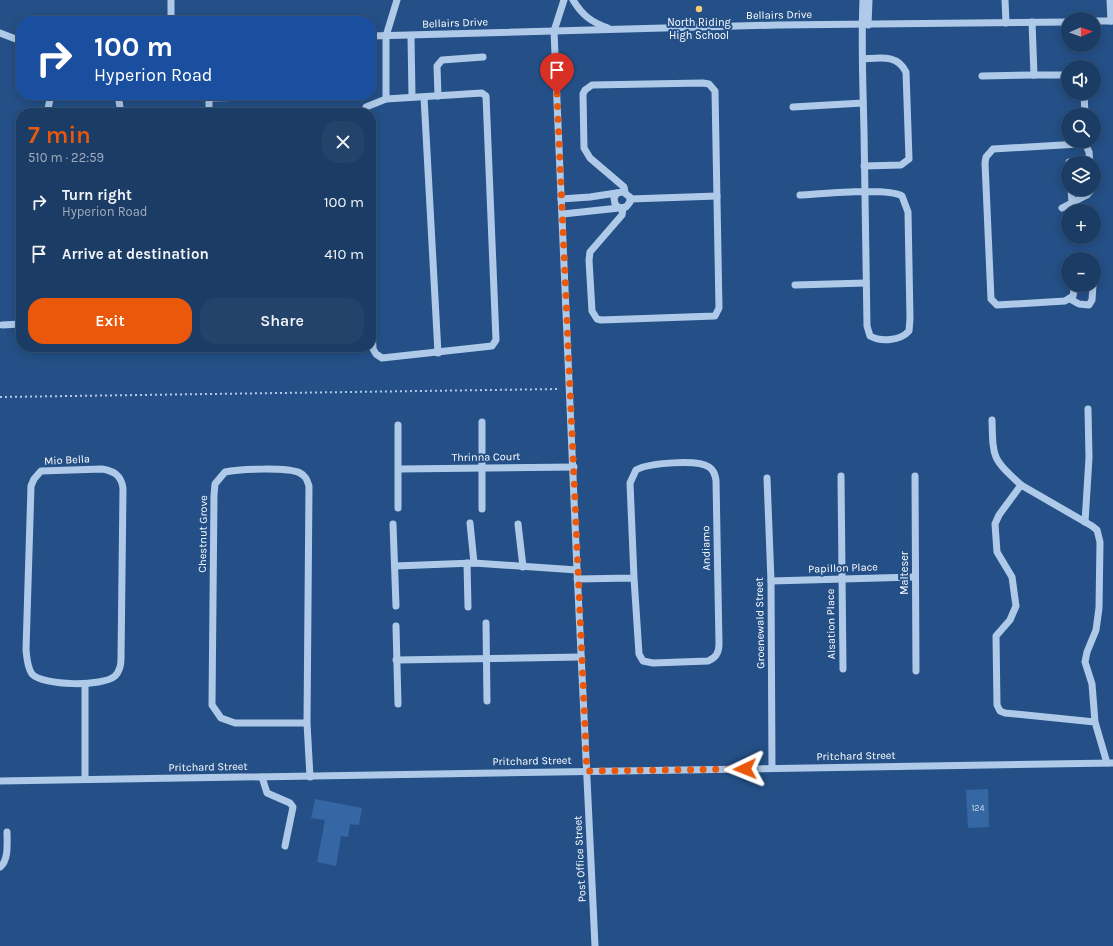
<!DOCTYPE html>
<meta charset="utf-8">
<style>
body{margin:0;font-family:Karla,sans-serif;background:#24436b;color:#f1f3f6;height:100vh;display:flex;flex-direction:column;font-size:15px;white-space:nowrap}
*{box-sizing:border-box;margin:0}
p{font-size:13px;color:#a0adbf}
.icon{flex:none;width:22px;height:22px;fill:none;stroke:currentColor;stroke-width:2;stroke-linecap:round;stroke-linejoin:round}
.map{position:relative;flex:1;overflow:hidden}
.side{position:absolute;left:16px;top:108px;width:360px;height:244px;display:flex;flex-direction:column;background:#1b3c65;border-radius:16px;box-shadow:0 2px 10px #0003,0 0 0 1px #395679}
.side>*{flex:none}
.banner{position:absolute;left:16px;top:16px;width:360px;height:84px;border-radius:16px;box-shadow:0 2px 10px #0003,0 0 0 1px #395679;background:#1a4fa0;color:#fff;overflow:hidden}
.needle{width:26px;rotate:88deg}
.tools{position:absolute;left:1061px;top:12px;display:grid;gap:8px}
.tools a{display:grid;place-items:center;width:40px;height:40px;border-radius:50%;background:#1b3c65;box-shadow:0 2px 10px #0003,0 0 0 1px #395679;font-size:20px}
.pin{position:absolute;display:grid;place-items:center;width:34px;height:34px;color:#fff;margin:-41px -17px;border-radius:50% 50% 50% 0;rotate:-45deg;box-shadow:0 0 4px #0007}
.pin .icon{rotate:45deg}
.me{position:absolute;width:44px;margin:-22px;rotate:268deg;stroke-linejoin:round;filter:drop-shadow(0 0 3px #0008)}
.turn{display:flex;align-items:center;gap:14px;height:84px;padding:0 12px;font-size:18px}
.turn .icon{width:52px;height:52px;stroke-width:2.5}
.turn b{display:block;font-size:28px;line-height:34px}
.round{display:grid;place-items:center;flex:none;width:42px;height:42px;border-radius:16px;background:#24436b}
.head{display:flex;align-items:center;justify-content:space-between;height:68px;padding:0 12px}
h1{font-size:24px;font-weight:600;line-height:30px;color:#ea580c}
.cta{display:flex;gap:8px;margin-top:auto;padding:8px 12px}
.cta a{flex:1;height:46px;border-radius:16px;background:#ea580c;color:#fff;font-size:16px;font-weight:600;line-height:46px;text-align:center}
.cta a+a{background:#24436b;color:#f1f3f6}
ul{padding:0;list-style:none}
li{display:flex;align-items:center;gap:12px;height:52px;padding:0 12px}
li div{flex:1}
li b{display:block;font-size:15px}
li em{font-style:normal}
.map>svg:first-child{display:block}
</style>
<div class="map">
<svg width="1113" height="946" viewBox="0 0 1113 946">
<rect width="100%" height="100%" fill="#245087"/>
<g fill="#3467a4">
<polygon points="988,789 989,827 968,828 966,790"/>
<polygon points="315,799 362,808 359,825 350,824 348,837 341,836 336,866 317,862 325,820 311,818"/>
</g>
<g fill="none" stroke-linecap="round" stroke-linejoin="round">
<polyline stroke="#afcae9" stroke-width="2" stroke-dasharray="2 3" stroke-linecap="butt" points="0,397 560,389"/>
<g stroke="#afcae9" stroke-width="7">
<polyline points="564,0 554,31 577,570 595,946"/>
<path d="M573,0C582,15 591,22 608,28"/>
<polyline points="1005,0 1006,23"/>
<polyline points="1110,0 1111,21"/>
<polyline points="171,21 171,0"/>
<polyline points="1094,21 1113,21"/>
<polyline points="1032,22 1034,75 1068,75"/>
<polyline points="868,25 869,0"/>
<polyline points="0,33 21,41"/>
<polyline points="371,36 777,25 1068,22"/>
<polyline points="411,36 412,97"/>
<path d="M863,59C880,58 897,54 906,72L909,159L901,165L864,166"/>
<polyline points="982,76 1034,75"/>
<polyline points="1084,93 1085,115"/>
<polyline points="118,95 121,113"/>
<polyline points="209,95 209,113"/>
<polyline points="438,96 437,66 442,60 483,57"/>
<polyline points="424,97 438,353"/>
<polyline points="209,98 314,96"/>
<polyline points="386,99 386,36 397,0"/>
<polyline points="793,107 863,103"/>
<polyline points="47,113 51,95"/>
<polyline points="365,113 366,107 386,99 482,93 486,96 496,340 492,346 382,358 376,354 373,349 371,303"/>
<polyline points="1084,141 1089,152 1090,163"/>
<polyline points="1069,162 1069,163"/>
<polyline points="1071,189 1072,202"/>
<path d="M800,195C821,194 887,187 902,196L908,212L910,319L909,331C900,341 881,342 870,336L867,326C866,261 865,196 864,131C863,87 861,44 863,0"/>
<polyline points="561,199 590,197 623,192 630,197 630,202 626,207 619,208 615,204 614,198 617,193"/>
<polyline points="630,199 717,196"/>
<polyline points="623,208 622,215 590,252 589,260 592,311 597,319 601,320 715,316 719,308 715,91 709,84 703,83 592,85 585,90 583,94 584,148 590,158 624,187 625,192"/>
<polyline points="1062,208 1087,195 1092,189"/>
<polyline points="563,214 619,208"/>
<polyline points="795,285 866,283"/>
<polyline points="1075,285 1073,296 1065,301 997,305 991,299 985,163 986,157 993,149 1079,144 1084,141"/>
<polyline points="1070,299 1079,304 1089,305 1092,300 1093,285"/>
<polyline points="2,325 21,324"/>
<path d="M992,420C993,459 992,458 1021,485"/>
<path d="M102,469C114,471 121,475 123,488L121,659C121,666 120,671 115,676C103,687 43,686 32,674C27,667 27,658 26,650L31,486L34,479L41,471Z"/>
<polyline points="399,469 574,467"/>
<polyline points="841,476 843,669"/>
<polyline points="915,476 916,671"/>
<polyline points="767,478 771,581 772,768"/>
<polyline points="398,508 398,425"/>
<polyline points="482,509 482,422"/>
<polyline points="1085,522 1089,458 1088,409"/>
<polyline points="470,523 474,563"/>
<polyline points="393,524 396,606"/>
<polyline points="518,524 523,567"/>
<polyline points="467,563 468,607"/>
<polyline points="395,566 474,563 577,570"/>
<path d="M577,579L634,578L639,654L643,661L653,663L708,661C716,658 719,653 719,644L716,480C715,475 714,470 709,467C698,459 648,463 636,470L630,483L634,578"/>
<polyline points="771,581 915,577"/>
<polyline points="486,623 487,701"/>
<polyline points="396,626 398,704"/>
<polyline points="396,660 581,657"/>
<polyline points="85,684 85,779"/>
<polyline points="1095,722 1092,684 1085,662 1087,652 1096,630 1099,608 1100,542 1097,530 1092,526 1021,485 999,515 995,524 997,552 1012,577 1016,606 1010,620 996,636 997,705 1000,711 1005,713 1095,722 1107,763"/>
<path d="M307,723H235L221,718L212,705L214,495L215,484L225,472C239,469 288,467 300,473C306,476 307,480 309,486L307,723L310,777"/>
<polyline points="262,777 267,793 290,803 293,807 285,846"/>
<polyline points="0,781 1113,763"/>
<path d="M0,867C9,861 7,842 7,832"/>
</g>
</g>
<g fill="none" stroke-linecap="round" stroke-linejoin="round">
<polyline stroke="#ea580c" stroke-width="7" stroke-dasharray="0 12.6" points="557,94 587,771 745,769"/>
</g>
<circle fill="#f3cc73" stroke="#245087" stroke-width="1.5" cx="699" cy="9" r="4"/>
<g text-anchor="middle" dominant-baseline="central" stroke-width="4" stroke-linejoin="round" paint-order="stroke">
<g font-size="9" fill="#ccd9e8">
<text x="978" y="808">124</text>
</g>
<g font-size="11" fill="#fff" stroke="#245087">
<text transform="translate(779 15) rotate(-1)">Bellairs Drive</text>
<text transform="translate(455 23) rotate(-2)">Bellairs Drive</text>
<text transform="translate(486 457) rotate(-1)">Thrinna Court</text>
<text transform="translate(67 460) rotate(-3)">Mio Bella</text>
<text transform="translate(203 534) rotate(-89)">Chestnut Grove</text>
<text transform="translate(706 548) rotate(-91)">Andiamo</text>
<text transform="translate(843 568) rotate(-2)">Papillon Place</text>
<text transform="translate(904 573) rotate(-90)">Malteser</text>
<text transform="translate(760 623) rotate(-91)">Groenewald Street</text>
<text transform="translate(831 624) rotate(-91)">Alsation Place</text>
<text transform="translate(856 756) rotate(-1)">Pritchard Street</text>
<text transform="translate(532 761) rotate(-1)">Pritchard Street</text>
<text transform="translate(208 767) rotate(-1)">Pritchard Street</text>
<text transform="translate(580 859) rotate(-93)">Post Office Street</text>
</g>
<g font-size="11" fill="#fff" stroke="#245087">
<text x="699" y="22">North Riding<tspan x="699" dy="13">High School</tspan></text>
</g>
</g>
</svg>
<div class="tools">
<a><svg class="needle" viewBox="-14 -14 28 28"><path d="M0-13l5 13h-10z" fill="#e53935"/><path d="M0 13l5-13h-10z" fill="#a0adbf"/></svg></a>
<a><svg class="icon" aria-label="sound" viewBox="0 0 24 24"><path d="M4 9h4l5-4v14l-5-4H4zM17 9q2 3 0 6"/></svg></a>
<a><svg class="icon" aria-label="search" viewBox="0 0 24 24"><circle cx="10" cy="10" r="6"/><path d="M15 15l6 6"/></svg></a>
<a><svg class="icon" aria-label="layers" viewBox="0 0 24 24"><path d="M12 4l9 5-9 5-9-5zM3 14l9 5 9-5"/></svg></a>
<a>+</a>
<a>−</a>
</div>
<div class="pin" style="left:557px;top:94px;background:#d93025"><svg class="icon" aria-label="arrive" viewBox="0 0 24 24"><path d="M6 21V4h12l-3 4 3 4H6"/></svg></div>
<svg class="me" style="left:745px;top:769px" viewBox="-20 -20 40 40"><path d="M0-17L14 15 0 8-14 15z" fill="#ea580c" stroke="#fff" stroke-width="4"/></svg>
<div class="banner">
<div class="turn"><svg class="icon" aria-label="right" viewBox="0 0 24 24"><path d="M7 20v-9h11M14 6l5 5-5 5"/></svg><div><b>100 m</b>Hyperion Road</div></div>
</div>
<section class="side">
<div class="head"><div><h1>7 min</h1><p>510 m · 22:59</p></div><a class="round"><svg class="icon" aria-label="close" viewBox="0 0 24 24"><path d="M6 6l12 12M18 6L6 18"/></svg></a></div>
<ul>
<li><svg class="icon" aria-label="right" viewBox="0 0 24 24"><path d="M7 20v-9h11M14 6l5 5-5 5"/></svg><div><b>Turn right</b><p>Hyperion Road</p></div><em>100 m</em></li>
<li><svg class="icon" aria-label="arrive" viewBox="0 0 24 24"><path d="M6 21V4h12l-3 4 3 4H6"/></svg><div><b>Arrive at destination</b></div><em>410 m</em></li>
</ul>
<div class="cta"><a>Exit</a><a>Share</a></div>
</section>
</div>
